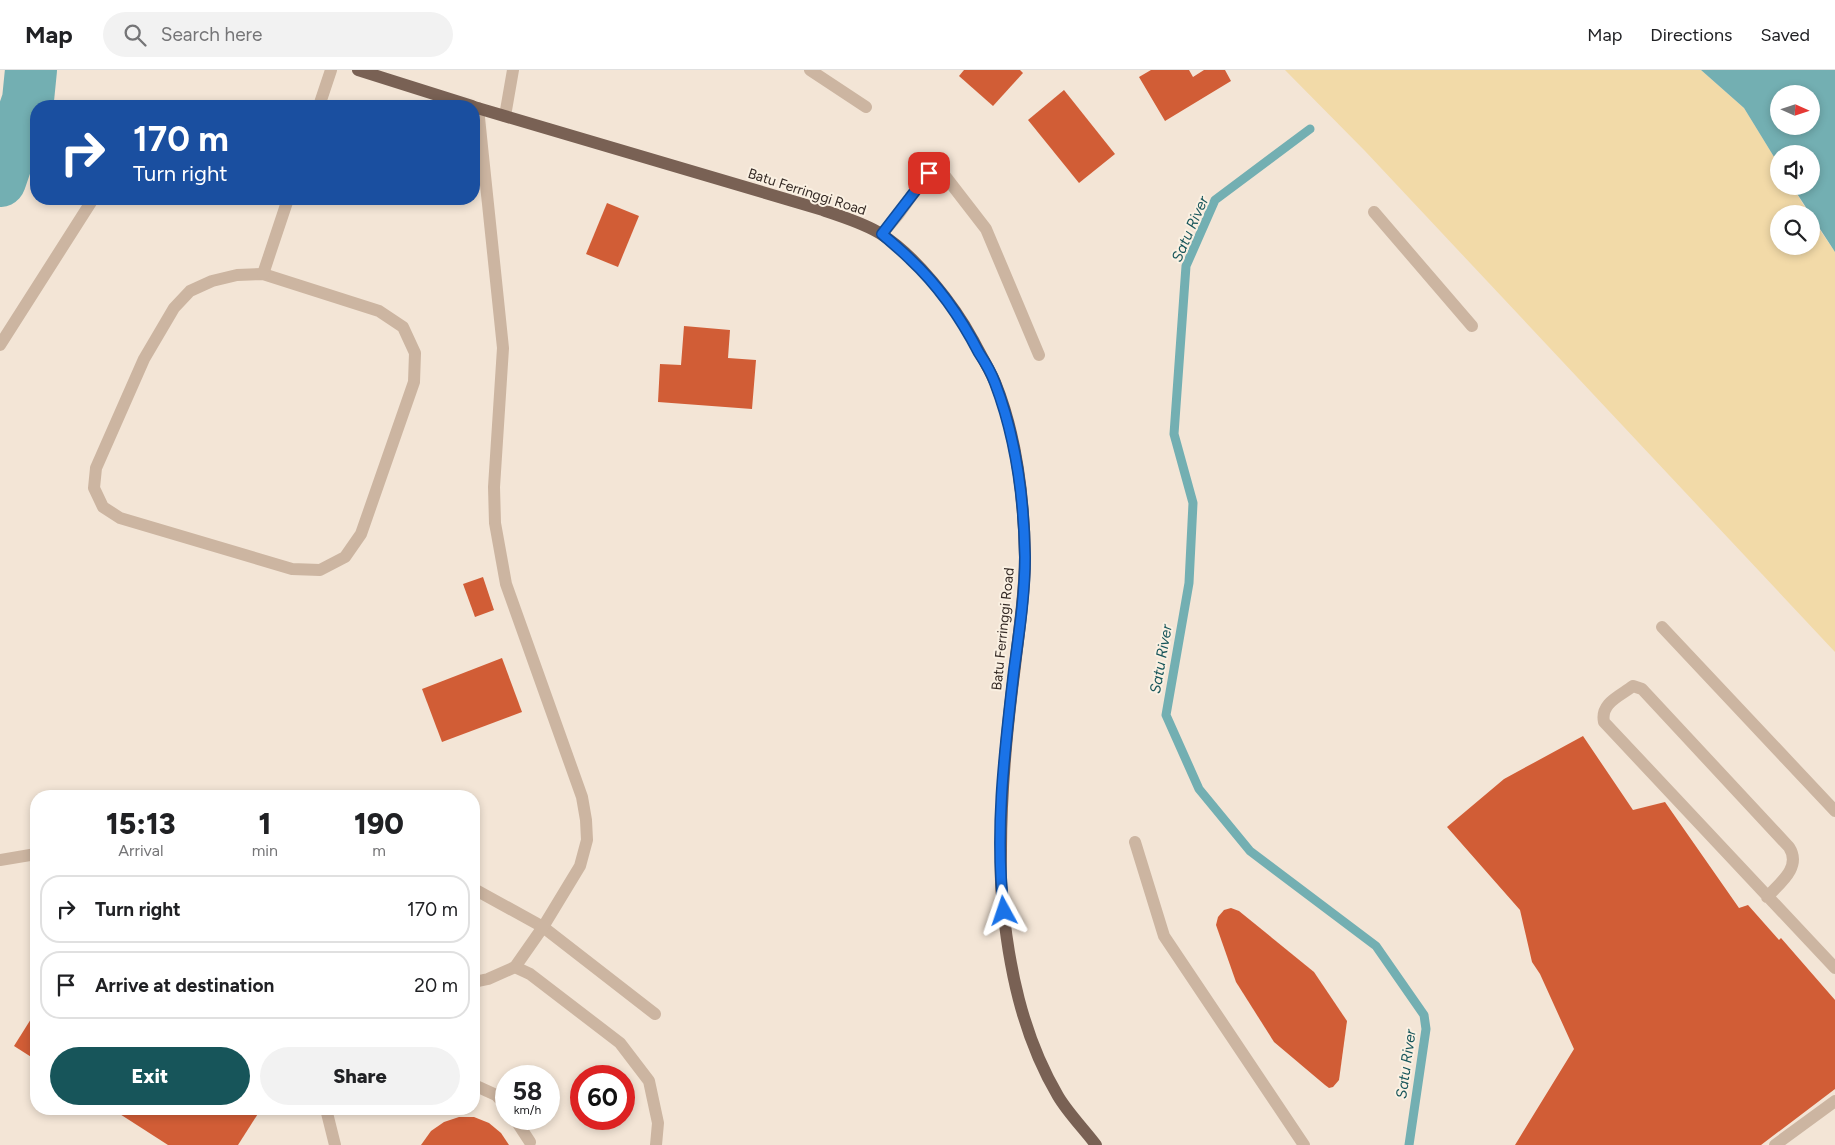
<!DOCTYPE html>
<style>
body{margin:0;font-family:Figtree,sans-serif;background:#f2f2f2;color:#202124;height:100vh;display:flex;flex-direction:column;font-size:19px;white-space:nowrap}
*{box-sizing:border-box;margin:0}
p{font-size:16px;color:#757577}
.icon{flex:none;width:28px;height:28px;fill:none;stroke:currentColor;stroke-width:2;stroke-linecap:round;stroke-linejoin:round}
.map{position:relative;flex:1;overflow:hidden}
.sheet{position:absolute;left:30px;top:720px;width:450px;height:325px;display:flex;flex-direction:column;background:#fff;border-radius:20px;box-shadow:0 2px 8px #0003}
.sheet>*{flex:none}
.hud{position:absolute;left:30px;top:30px;width:450px;height:105px;border-radius:20px;box-shadow:0 2px 8px #0003;background:#1a4fa0;color:#fff;overflow:hidden}
.needle{width:32px;rotate:93deg}
.fabs{position:absolute;left:1770px;top:15px;display:grid;gap:10px}
.fabs a{display:grid;place-items:center;width:50px;height:50px;border-radius:50%;background:#fff;box-shadow:0 2px 8px #0003;font-size:25px}
.speed{position:absolute;left:495px;top:995px;display:flex;gap:10px;font-size:25px;font-weight:700;text-align:center}
.speed>*{display:grid;place-content:center;width:65px;height:65px;border-radius:50%;background:#fff;box-shadow:0 2px 8px #0003;line-height:1}
.speed small{font-size:12px;font-weight:400}
.speed .limit{border:8px solid #d22;background:#fff;color:#111}
.pin{position:absolute;display:grid;place-items:center;width:42px;height:42px;color:#fff;margin:-21px;border-radius:10px;box-shadow:0 2px 8px #0006}
.me{position:absolute;width:55px;margin:-28px;rotate:355deg;stroke-linejoin:round;filter:drop-shadow(0 0 4px #0008)}
.turn{display:flex;align-items:center;gap:18px;height:105px;padding:0 20px;font-size:22px}
.turn .icon{width:65px;height:65px;stroke-width:2.5}
.turn b{display:block;font-size:35px;line-height:42px}
.eta{display:flex;justify-content:space-evenly;align-items:center;height:85px;text-align:center}
.eta b{font-size:30px;font-weight:800;line-height:35px}
.button{display:flex;gap:10px;margin-top:auto;padding:10px 20px}
.button a{flex:1;height:58px;border-radius:30px;background:#17555a;color:#fff;font-size:20px;font-weight:800;line-height:58px;text-align:center}
.button a+a{background:#f2f2f2;color:#202124}
ul{padding:0;list-style:none}
li{display:flex;align-items:center;gap:15px;height:68px;margin:0 10px 8px;padding:0 10px;border:2px solid #e0e0e0;border-radius:20px}
li div{flex:1}
li b{display:block;font-size:19px}
li em{font-style:normal}
header{display:flex;align-items:center;gap:30px;box-sizing:border-box;height:70px;padding:0 25px;background:#fff;border-bottom:1px solid #e0e0e0}
header strong{font-size:24px}
nav{display:flex;gap:28px;margin-inline-start:auto;font-size:18px}
.search{width:350px;height:45px;background:#f2f2f2;display:flex;align-items:center;gap:12px;box-sizing:border-box;padding:0 18px;border-radius:28px;color:#757577;font-size:19px}
.map>svg:first-child{display:block}
</style>
<header>
<strong>Map</strong>
<div class="search"><svg class="icon" aria-label="search" viewBox="0 0 24 24"><circle cx="10" cy="10" r="6"/><path d="M15 15l6 6"/></svg>Search here</div>
<nav><a>Map</a><a>Directions</a><a>Saved</a></nav>
</header>
<div class="map">
<svg width="1835" height="1075" viewBox="0 0 1835 1075">
<rect width="100%" height="100%" fill="#f3e5d6"/>
<polygon fill="#f2daa8" points="1285,0 1701,0 1744,38 1779,95 1779,116 1792,116 1809,144 1779,144 1779,176 1811,176 1811,147 1835,182 1835,582 1365,81"/>
<path fill="#73afb2" fill-rule="evenodd" d="M1701,0H1835V182L1792,116H1811V84H1779V95L1744,38ZM1779,24H1811V56H1779Z"/>
<g fill="none" stroke-linecap="round" stroke-linejoin="round">
<polyline stroke="#73afb2" stroke-width="9" points="1310,59 1215,130 1186,196 1174,364 1193,433 1189,513 1166,645 1199,719 1250,781 1376,876 1424,945 1426,959 1409,1075"/>
<polyline stroke="#73afb2" stroke-width="52" points="0,111 28,30 31,0"/>
</g>
<g fill="#d15d36">
<polygon points="964,0 1020,0 1023,3 993,36 959,6"/>
<polygon points="1151,0 1189,0 1193,7 1204,0 1225,0 1231,11 1165,51 1139,7"/>
<polygon points="1064,20 1115,84 1079,113 1028,50"/>
<polygon points="607,133 639,146 618,197 586,184"/>
<polygon points="684,256 730,260 728,288 756,290 752,339 658,332 660,294 681,295"/>
<polygon points="483,507 494,540 475,547 463,514"/>
<polygon points="502,588 522,642 442,672 422,619"/>
<polygon points="1583,666 1633,740 1665,732 1739,838 1748,835 1779,870 1781,868 1835,930 1835,1019 1761,1075 1515,1075 1574,979 1540,904 1532,892 1520,840 1447,757 1504,709"/>
<polygon points="1231,838 1239,841 1314,902 1347,951 1339,1010 1333,1017 1329,1018 1325,1015 1274,972 1236,912 1216,855 1218,847 1224,840"/>
<polygon points="36,941 36,990 14,976"/>
<polygon points="112,1039 261,1039 238,1075 168,1075"/>
<polygon points="459,1047 474,1047 489,1053 501,1063 509,1075 421,1075 431,1061 444,1052"/>
</g>
<g fill="none" stroke-linecap="round" stroke-linejoin="round">
<g stroke="#ccb5a1" stroke-width="12">
<polyline points="810,0 866,37"/>
<polyline points="319,36 331,0"/>
<polyline points="505,46 513,0"/>
<polyline points="882,164 898,145 935,93 986,159 1039,285"/>
<polygon points="263,204 379,241 403,257 415,283 414,312 361,464 345,487 320,500 292,499 120,448 103,437 94,418 96,398 144,289 174,238 190,221 212,211 237,205"/>
<polyline points="263,204 288,129"/>
<polyline points="0,275 93,129"/>
<polyline points="1135,772 1164,866 1304,1075"/>
<polyline points="0,790 36,784"/>
<polyline points="474,819 543,857 655,944"/>
<path d="M1767,827C1780,813 1802,797 1789,777L1642,619L1633,616C1620,626 1600,633 1604,652L1835,898"/>
<polyline points="515,897 530,904 620,973 649,1011 658,1053 656,1075"/>
<polyline points="474,912 488,909 515,897 543,857 580,796 587,770 586,750 582,727 506,514 495,453 494,417 503,278 478,38"/>
<polyline points="474,1015 496,1025 506,1036"/>
<polyline points="326,1039 335,1075"/>
<polyline points="515,1049 530,1072"/>
<polyline points="1775,1075 1835,1031"/>
</g>
<g stroke="#ccb5a1" stroke-width="12">
<polyline points="1374,142 1472,256"/>
<polyline points="1662,557 1835,741"/>
</g>
<g stroke="#796154" stroke-width="12">
<polyline points="358,0 472,36"/>
<path d="M474,37L823,140C842,147 864,153 881,164C916,186 954,235 973,270C980,284 989,298 995,312C1017,366 1024,429 1025,487C1025,523 1019,560 1015,596C1007,657 1001,717 1001,779C1001,794 1000,810 1002,826C1008,895 1022,965 1058,1026C1068,1043 1084,1059 1096,1075"/>
</g>
</g>
<g fill="none" stroke-linecap="round" stroke-linejoin="round">
<g stroke="#114b97" stroke-width="12">
<path id="route" d="M929,103L882,164C891,172 901,180 910,189C939,216 961,248 979,283C985,292 991,302 995,313C1016,368 1024,428 1025,487C1025,524 1019,563 1014,600C1005,677 994,763 1004,841"/>
</g>
<use href="#route" stroke="#1a73e8" stroke-width="9"/>
</g>
<g text-anchor="middle" dominant-baseline="central" stroke-width="4" stroke-linejoin="round" paint-order="stroke">
<g font-size="14" fill="#352a25" stroke="#faf0e2">
<text transform="translate(807 122) rotate(18)">Batu Ferringgi Road</text>
<text transform="translate(1003 559) rotate(-84)">Batu Ferringgi Road</text>
</g>
<g font-size="15" font-style="italic" fill="#17555a" stroke="#faf0e2">
<text transform="translate(1190 159) rotate(-66)">Satu River</text>
<text transform="translate(1161 589) rotate(-80)">Satu River</text>
<text transform="translate(1406 994) rotate(-82)">Satu River</text>
</g>
</g>
</svg>
<div class="fabs">
<a><svg class="needle" viewBox="-14 -14 28 28"><path d="M0-13l5 13h-10z" fill="#e53935"/><path d="M0 13l5-13h-10z" fill="#757577"/></svg></a>
<a><svg class="icon" aria-label="sound" viewBox="0 0 24 24"><path d="M4 9h4l5-4v14l-5-4H4zM17 9q2 3 0 6"/></svg></a>
<a><svg class="icon" aria-label="search" viewBox="0 0 24 24"><circle cx="10" cy="10" r="6"/><path d="M15 15l6 6"/></svg></a>
</div>
<div class="speed"><div>58<small>km/h</small></div><div class="limit">60</div></div>
<div class="pin" style="left:929px;top:103px;background:#d93025"><svg class="icon" aria-label="arrive" viewBox="0 0 24 24"><path d="M6 21V4h12l-3 4 3 4H6"/></svg></div>
<svg class="me" style="left:1004px;top:841px" viewBox="-20 -20 40 40"><path d="M0-17L14 15 0 8-14 15z" fill="#1a73e8" stroke="#fff" stroke-width="4"/></svg>
<div class="hud">
<div class="turn"><svg class="icon" aria-label="right" viewBox="0 0 24 24"><path d="M7 20v-9h11M14 6l5 5-5 5"/></svg><div><b>170 m</b>Turn right</div></div>
</div>
<section class="sheet">
<div class="eta">
<div><b>15:13</b><p>Arrival</p></div>
<div><b>1</b><p>min</p></div>
<div><b>190</b><p>m</p></div>
</div>
<ul>
<li><svg class="icon" aria-label="right" viewBox="0 0 24 24"><path d="M7 20v-9h11M14 6l5 5-5 5"/></svg><div><b>Turn right</b></div><em>170 m</em></li>
<li><svg class="icon" aria-label="arrive" viewBox="0 0 24 24"><path d="M6 21V4h12l-3 4 3 4H6"/></svg><div><b>Arrive at destination</b></div><em>20 m</em></li>
</ul>
<div class="button"><a>Exit</a><a>Share</a></div>
</section>
</div>
